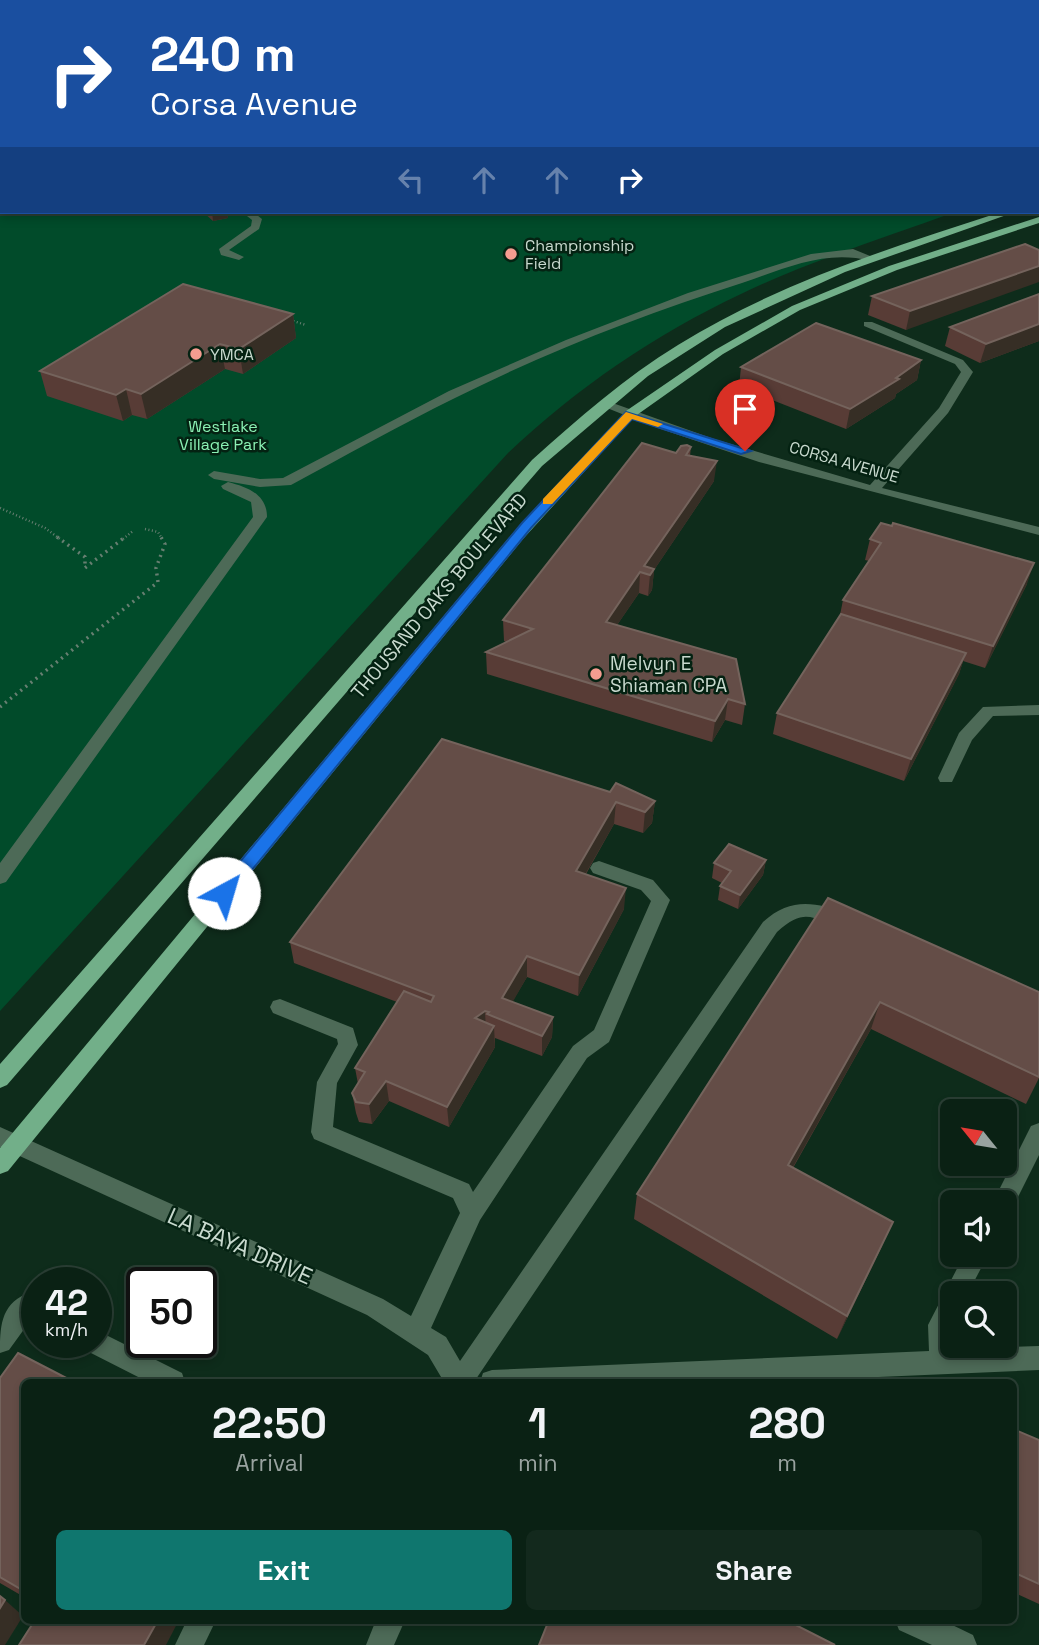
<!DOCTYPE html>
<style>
body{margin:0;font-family:"Space Grotesk",sans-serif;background:#13291d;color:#f1f3f6;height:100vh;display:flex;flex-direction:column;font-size:26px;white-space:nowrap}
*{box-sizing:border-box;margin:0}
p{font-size:23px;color:#99a3a0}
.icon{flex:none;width:38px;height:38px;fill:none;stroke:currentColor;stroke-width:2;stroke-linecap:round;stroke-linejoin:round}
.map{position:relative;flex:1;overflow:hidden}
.drawer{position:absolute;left:21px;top:1379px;width:996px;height:245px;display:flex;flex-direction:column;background:#0a2114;border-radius:10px;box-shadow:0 4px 10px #0003,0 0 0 2px #2a3e34}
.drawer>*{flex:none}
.hud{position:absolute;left:0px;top:0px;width:1040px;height:214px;box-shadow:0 4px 10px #0003,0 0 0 2px #2a3e34;background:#1a4fa0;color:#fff;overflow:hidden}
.needle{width:46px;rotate:300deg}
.buttons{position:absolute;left:940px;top:1099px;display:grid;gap:14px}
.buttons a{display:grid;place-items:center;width:77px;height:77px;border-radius:10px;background:#0a2114;box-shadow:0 4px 10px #0003,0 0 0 2px #2a3e34;font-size:35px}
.speed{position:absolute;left:21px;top:1267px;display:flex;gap:14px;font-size:35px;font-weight:700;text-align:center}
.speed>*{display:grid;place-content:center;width:91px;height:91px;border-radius:50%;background:#0a2114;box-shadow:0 4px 10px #0003,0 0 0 2px #2a3e34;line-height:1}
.speed small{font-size:18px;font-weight:400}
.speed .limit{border:4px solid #111;border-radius:10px;background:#fff;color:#111}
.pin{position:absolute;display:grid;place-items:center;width:60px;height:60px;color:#fff;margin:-72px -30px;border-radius:50% 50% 50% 0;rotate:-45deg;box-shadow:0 0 7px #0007}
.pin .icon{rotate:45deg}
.me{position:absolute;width:77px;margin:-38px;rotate:39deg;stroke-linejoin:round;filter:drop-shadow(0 0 5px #0008)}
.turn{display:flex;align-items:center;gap:24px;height:147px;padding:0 35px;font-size:32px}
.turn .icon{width:91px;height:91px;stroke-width:2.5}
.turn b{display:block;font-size:49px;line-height:60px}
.lanes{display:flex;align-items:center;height:66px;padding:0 35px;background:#0003;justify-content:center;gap:35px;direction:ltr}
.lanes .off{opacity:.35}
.eta{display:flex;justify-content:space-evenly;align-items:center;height:119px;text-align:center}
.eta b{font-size:42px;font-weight:600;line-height:49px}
.action{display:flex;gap:14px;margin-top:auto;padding:14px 35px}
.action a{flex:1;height:80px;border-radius:10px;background:#0f766e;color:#fff;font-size:28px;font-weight:600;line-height:80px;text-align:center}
.action a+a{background:#13291d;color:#f1f3f6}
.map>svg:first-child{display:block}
</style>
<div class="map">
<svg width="1039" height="1645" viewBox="0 0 1039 1645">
<rect width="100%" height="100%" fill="#0e2c1b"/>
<path fill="#014b2a" d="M0,0L388,2H2V212H955C884,238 809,261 741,294C654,335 577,388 508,453L0,1011Z"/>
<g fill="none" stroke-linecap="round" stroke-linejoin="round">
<g stroke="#677f71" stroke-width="2.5" stroke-dasharray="1 2.5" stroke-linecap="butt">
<polyline points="290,320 306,325"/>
<polyline points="0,508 45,528 60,539"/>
<polyline points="145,529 158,532 162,539"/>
<polyline points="123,539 133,531"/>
</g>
<g stroke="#677f71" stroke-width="3.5" stroke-dasharray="2 4.5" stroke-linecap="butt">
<polyline points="57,537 85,557 85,568 125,537"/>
<polyline points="0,707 158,582 156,568 165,544 161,537"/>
</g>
<g fill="#4d6a57" fill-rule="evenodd">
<polygon points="718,0 740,2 720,2"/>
<polygon points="818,0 826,0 817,2"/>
<rect x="1038" y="46" width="1" height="4"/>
<polygon points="242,212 253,212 262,219 259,229 229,250 244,257 239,260 221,255 219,249 251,226 252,220"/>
<path d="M853,249L875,258L870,261C826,249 784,269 742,283C644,314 547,352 455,398C400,425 345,456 291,485L260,487L214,479L208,475L214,471L260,479L283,478L449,391L566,340L688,293L811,254Z"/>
<polygon points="864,322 872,322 963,360 973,372 948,413 882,488 1039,527 1039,535 759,462 652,426 597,404 607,401 714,439 870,485 939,408 961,372 955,364 864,326"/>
<path d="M228,482C247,487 267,494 267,517L6,882L0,884V863L253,517L251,502L223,489L221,486Z"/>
<polygon points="1039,705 1039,715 993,716 972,740 952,782 940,782 938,778 959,733 983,707"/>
<path d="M599,861L653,880L670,900L609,1042L587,1058L480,1220L431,1328L446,1337L460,1361L763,922C791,897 815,902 848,914L850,919L848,924C819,933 814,898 777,932L474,1382H444L428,1355L367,1315L0,1147V1127L383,1299L411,1316L460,1213L453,1198L314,1139L311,1132L317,1082L338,1044L337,1039L273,1013L270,1007L273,1001L280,999L353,1028L358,1045L337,1083L333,1127L469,1184L473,1192L573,1046L594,1030L651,901L641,890L593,873L590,868L593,863Z"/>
<polygon points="1039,1123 1039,1155 1012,1209 1004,1212 1004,1202 993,1202 1031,1126"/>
<polygon points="964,1255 988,1255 968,1293 952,1293 954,1349 1039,1346 1039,1370 762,1382 480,1382 483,1373 492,1370 929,1351 928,1325"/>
<path d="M26,1294L37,1299V1324L30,1321L9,1350L0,1353C0,1329 0,1305 26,1294Z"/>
<polygon points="96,1330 182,1373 185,1382 148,1382 87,1351 84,1342 96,1342"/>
<polygon points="187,1620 216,1620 204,1645 175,1645"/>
<polygon points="376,1620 405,1620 394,1645 366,1645"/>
<polygon points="895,1620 942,1620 973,1635 977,1645 932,1645 899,1630"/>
</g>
<g fill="#72af89" fill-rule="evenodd">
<polygon points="954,0 962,0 963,2 955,2"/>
<polygon points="973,0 981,0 982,2 974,2"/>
<rect x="1038" y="38" width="1" height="4"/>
<polygon points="1039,199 1039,206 1038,206 1038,200"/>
<path d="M1001,212H1015L845,272L725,327L648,376L542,466L7,1085L0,1088V1064L532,460C578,419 625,377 678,345C778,283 890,248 1001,212Z"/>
<polygon points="1039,217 1039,223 897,270 800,310 723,354 634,417 523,539 8,1171 0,1174 0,1148 513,533 626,411 715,350 792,306 889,266"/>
</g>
</g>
<g fill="#583c36">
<polygon points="453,0 482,0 482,1 453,2"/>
<polygon points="629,0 657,0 655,2 629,2"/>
<polygon points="844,0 871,0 870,2 843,2"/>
<polygon points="1008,0 1039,0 1038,2 1008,2"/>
<polygon points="203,212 227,212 228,218 213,221"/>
<polygon points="1039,250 906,330 868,315 872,296"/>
<polygon points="1039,294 1039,341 980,363 945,346 950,327"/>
<polygon points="293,314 296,338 243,374 225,369 147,419 132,415 123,421 47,396 40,371"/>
<polygon points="921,360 917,380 896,394 895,398 846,429 739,387 741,367"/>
<polygon points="691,447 690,456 714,481 654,570 652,590 648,596 639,593 617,625 745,704 742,725 725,720 712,742 487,674 486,652 506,642 504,641 503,620 676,453"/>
<polygon points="870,539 1027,584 985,668 963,661 959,674 904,781 773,734 777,713 840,615 843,600 869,561 865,560"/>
<polygon points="610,792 655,801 652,823 643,833 614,824 586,874 624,909 578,996 527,977 512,1002 553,1017 552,1037 542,1056 495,1038 495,1047 449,1127 389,1101 372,1124 359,1122 356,1113 352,1093 358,1084 355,1068 397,1002 294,963 290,942"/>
<polygon points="766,860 763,875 738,909 718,900 720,886 722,883 712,878 714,863"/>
<polygon points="828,898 1039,992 1039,1078 1026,1104 871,1029 793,1168 882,1246 837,1339 634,1219 637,1194"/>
<polygon points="0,1378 24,1382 24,1597 0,1583"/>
<polygon points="1013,1429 1039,1440 1039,1604 1013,1592"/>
</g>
<g fill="#362e25">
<rect x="495" y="0" width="21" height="2"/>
<polygon points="647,0 657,0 655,2 647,2"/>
<polygon points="212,212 227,212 228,218 213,221"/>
<polygon points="1039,266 1039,282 906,330 910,311"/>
<polygon points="293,314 296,338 243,374 239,349"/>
<polygon points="1039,324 1039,341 980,363 986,344"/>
<polygon points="220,344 225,369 147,419 141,394"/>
<polygon points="921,360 917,380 896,394 895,398 846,429 850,409"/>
<polygon points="126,389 132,415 123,421 116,395"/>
<polygon points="717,461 714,481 654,570 652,590 648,596 650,575 644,566"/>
<polygon points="1034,563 1027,584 985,668 993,646"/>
<polygon points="640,572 639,593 604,644 606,622"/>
<polygon points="966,653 959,674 904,781 911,759"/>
<polygon points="728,699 725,720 712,742 715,721"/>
<polygon points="655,801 652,823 643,833 645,812"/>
<polygon points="616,802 614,824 575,892 576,871"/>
<polygon points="766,860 763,875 738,909 740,895"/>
<polygon points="626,888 624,909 578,996 579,975"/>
<polygon points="527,956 527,977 503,1019 502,998"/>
<polygon points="880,1002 871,1029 780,1190 788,1165"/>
<polygon points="485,1011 486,1032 475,1018"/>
<polygon points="553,1017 552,1037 542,1056 542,1036"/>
<polygon points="494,1026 495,1047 449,1127 447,1107"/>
<polygon points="386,1081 389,1101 372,1124 369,1104"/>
<polygon points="893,1222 882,1246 837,1339 847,1316"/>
<polygon points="5,1600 23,1616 5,1645 0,1645 0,1608"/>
<polygon points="158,1620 179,1620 166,1645 144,1645"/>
</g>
<g fill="#644d47" stroke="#74635c" stroke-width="2">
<polygon points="662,0 689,0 687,2"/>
<polygon points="698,0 723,0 721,2 696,2"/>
<polygon points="732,0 739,0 749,2 731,2"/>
<polygon points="905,0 927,0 930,1 902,1"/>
<polygon points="1020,0 1039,0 1039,4 1038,4 1038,2 1025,2"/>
<polygon points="1025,244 1039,250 1039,266 910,311 872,296"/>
<polygon points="183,284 293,314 239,349 220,344 141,394 126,389 116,395 40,371"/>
<polygon points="1039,294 1039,324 986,344 950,327"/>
<polygon points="816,323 921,360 896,378 899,379 850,409 741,367"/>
<polygon points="642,443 676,453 681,446 687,445 691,447 686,455 717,461 644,566 654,569 650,575 640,572 606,622 736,659 745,704 728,699 715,721 486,652 533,629 503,620"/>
<polygon points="881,523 892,526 893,523 1034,563 993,646 843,600 881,543 870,539"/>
<polygon points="841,614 966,653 911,759 777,713"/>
<polygon points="442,739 610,792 616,783 655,801 645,812 616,802 576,871 626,888 579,975 527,956 502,998 553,1017 542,1036 487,1014 489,1012 485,1011 475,1018 494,1026 447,1107 386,1081 369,1104 356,1102 352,1093 365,1072 355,1068 404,991 431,1002 434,996 290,942"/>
<polygon points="729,844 766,860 740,895 720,886 731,871 714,863"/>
<polygon points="828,898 1039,992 1039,1077 880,1002 788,1165 893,1222 847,1316 637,1194"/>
<polygon points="18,1353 74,1382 24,1382 24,1591 0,1577 0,1378"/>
<polygon points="1013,1429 1039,1440 1039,1584 1013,1572"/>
<polygon points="0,1596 5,1600 0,1608"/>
<polygon points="35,1620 158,1620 144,1645 19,1645"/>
<polygon points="549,1620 786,1620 835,1645 539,1645"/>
</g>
<polygon fill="#1a73e8" stroke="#114b97" stroke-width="2" points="626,412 751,451 741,454 632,419 531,528 230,897 218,897 215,893 218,888 522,523"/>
<polygon fill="#f59e0b" points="626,412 663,424 658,427 632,419 552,504 543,504 543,499"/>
<g fill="#f59c90" stroke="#042212" stroke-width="2.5">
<circle cx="511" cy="254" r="7"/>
<circle cx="196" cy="354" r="7"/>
<circle cx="596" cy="674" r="7"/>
</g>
<g text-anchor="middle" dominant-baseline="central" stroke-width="5" stroke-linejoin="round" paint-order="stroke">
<g font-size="16" fill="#c8d9ce" stroke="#042212" text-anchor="start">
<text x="525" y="245">Championship<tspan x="525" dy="18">Field</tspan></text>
<text x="210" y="354">YMCA</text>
</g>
<g font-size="16" fill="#8bf1b4" stroke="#042212">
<text x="223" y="426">Westlake<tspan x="223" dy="18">Village Park</tspan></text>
</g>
<g font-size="16" fill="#c8d9ce" stroke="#042212">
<text transform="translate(844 462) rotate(16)">CORSA AVENUE</text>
</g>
<g font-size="19" fill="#c8d9ce" stroke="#042212">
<text transform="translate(439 596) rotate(-50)">THOUSAND OAKS BOULEVARD</text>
</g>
<g font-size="19" fill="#c8d9ce" stroke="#042212" text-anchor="start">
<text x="610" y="663">Melvyn E<tspan x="610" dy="22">Shiaman CPA</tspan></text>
</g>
<g font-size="23" fill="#c8d9ce" stroke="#042212">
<text transform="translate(240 1246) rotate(24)">LA BAYA DRIVE</text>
</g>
</g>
</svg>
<div class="buttons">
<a><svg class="needle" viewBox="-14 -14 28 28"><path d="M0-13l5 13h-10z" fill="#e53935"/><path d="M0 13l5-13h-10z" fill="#99a3a0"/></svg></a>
<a><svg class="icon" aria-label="sound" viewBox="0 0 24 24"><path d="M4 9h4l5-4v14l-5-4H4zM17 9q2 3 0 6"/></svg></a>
<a><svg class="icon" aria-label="search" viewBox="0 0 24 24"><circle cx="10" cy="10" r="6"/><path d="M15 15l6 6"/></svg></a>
</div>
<div class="speed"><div>42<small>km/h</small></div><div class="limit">50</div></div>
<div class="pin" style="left:745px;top:451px;background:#d93025"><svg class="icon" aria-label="arrive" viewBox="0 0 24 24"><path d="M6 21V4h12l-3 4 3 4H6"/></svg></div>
<svg class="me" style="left:224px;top:893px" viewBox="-20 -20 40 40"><circle r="19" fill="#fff"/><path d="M0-13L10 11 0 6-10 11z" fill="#1a73e8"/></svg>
<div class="hud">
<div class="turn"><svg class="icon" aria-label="right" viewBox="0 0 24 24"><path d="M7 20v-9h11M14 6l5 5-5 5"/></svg><div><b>240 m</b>Corsa Avenue</div></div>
<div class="lanes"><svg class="icon off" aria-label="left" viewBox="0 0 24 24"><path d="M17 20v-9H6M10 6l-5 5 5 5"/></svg><svg class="icon off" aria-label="ahead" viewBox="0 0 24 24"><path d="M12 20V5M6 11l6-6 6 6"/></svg><svg class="icon off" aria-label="ahead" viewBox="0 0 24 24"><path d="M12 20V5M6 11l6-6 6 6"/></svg><svg class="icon" aria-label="right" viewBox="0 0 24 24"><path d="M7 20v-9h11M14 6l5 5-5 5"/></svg></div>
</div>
<section class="drawer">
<div class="eta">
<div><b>22:50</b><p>Arrival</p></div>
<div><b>1</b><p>min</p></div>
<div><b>280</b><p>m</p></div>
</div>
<div class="action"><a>Exit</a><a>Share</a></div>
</section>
</div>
